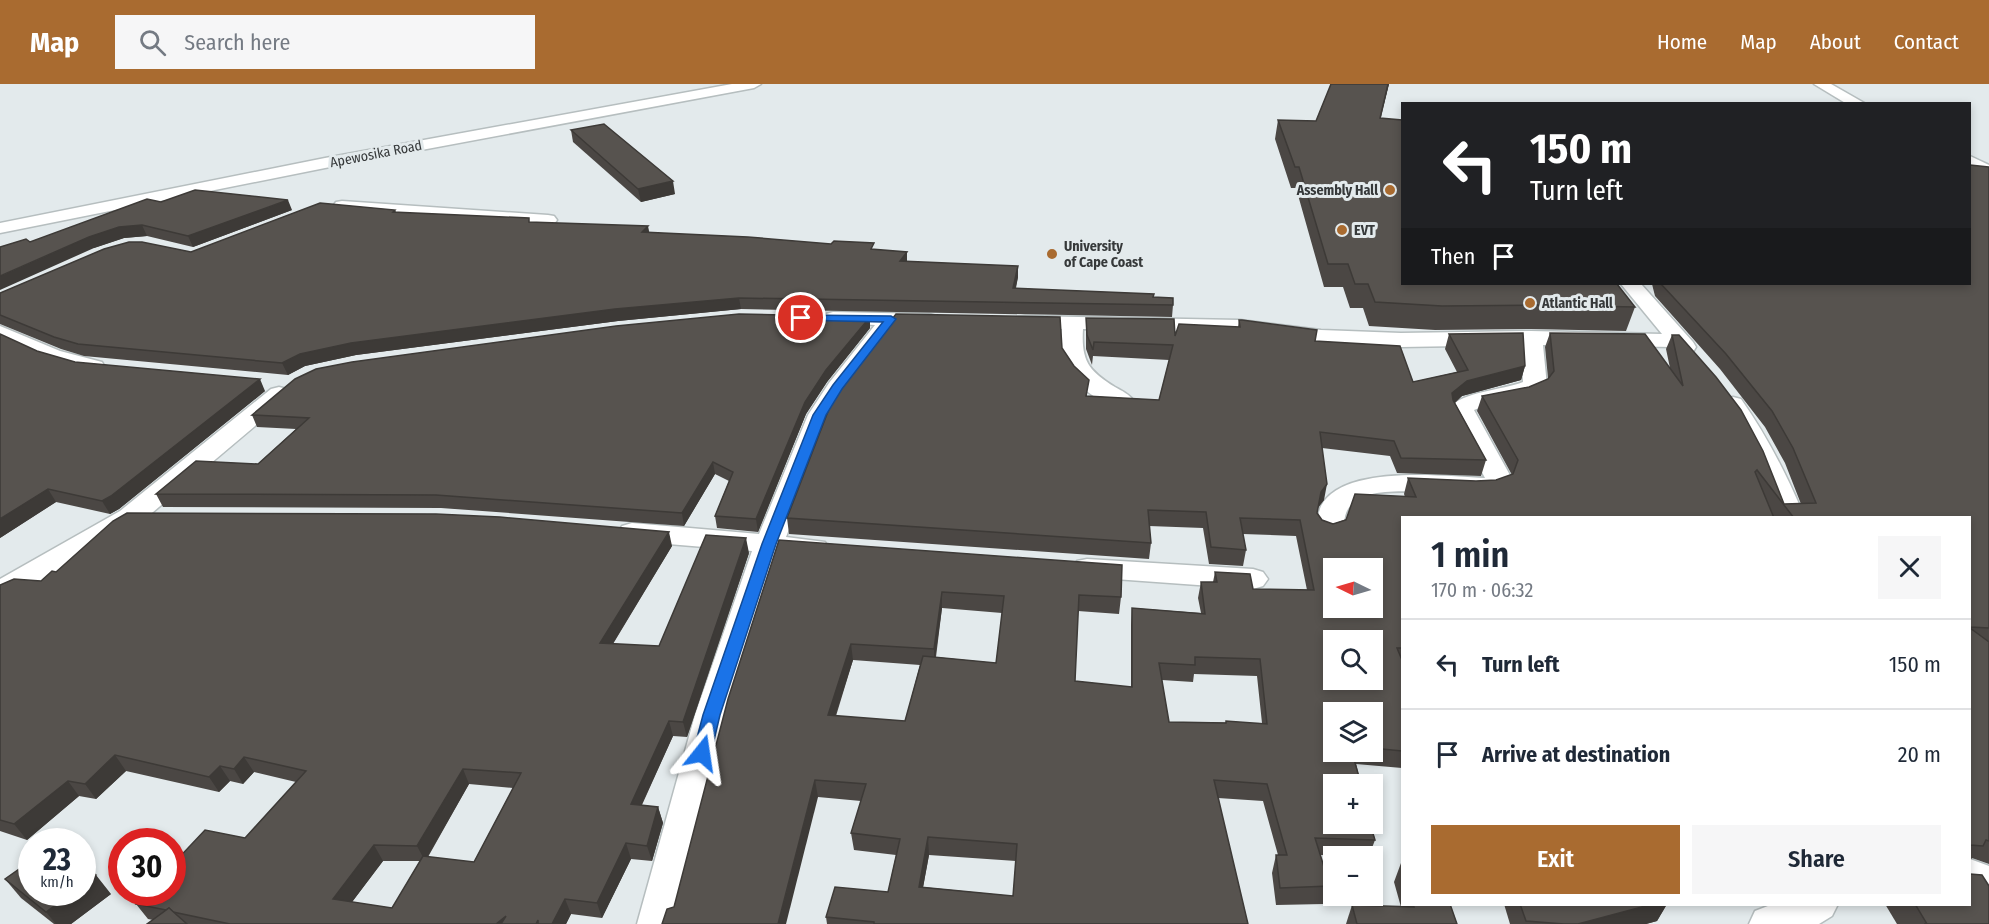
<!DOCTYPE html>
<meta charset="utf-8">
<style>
body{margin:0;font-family:"Fira Sans Condensed",sans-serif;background:#f6f6f7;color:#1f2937;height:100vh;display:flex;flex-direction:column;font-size:22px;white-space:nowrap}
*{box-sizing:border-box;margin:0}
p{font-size:20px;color:#747a83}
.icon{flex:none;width:33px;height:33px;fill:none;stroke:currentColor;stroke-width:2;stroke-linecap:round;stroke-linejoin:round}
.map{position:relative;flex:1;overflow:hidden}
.details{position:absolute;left:1401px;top:432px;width:570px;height:390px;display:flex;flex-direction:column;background:#fff;border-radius:0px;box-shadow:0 3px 9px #0003}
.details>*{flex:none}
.hud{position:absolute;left:1401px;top:18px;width:570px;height:183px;border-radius:0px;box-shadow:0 3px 9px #0003;background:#202124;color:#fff;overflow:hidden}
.needle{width:39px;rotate:275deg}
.tools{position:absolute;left:1323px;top:474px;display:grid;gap:12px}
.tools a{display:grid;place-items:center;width:60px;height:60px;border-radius:0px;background:#fff;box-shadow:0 3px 9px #0003;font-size:30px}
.speed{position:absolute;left:18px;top:744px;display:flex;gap:12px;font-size:30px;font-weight:700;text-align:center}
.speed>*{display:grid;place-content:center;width:78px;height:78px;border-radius:50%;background:#fff;box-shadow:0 3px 9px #0003;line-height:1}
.speed small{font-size:15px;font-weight:400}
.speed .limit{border:9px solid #d22;background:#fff;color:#111}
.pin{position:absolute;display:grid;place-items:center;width:51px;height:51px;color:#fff;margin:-26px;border:3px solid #fff;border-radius:50%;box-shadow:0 2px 6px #0007}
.me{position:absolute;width:66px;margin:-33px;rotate:15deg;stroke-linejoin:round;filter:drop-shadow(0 0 4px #0008)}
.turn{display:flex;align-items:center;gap:21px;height:126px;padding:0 30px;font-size:27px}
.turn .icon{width:78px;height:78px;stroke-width:2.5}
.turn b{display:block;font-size:42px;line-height:51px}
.then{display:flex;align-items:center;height:57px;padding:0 30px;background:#0003;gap:12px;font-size:22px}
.round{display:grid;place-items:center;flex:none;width:63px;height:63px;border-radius:0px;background:#f6f6f7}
.headline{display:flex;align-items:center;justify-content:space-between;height:102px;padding:0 30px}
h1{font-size:36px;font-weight:600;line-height:45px}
.primary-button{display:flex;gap:12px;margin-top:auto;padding:12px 30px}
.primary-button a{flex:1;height:69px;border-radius:0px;background:#a96b30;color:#fff;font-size:24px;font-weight:600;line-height:69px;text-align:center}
.primary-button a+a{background:#f6f6f7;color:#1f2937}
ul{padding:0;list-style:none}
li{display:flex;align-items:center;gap:18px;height:90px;padding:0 30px;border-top:2px solid #e0e1e3}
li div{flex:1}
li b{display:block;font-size:22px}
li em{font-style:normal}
header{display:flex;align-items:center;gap:36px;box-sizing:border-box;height:84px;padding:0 30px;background:#a96b30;color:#fff}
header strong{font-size:28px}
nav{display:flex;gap:33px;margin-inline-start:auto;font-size:21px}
.search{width:420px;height:54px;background:#f6f6f7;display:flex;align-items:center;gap:15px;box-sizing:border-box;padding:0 21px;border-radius:0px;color:#747a83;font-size:22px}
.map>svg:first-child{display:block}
</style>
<header>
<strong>Map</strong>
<div class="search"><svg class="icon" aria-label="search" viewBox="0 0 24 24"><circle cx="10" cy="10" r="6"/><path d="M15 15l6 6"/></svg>Search here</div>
<nav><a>Home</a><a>Map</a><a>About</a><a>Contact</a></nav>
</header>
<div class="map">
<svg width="1989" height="840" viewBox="0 0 1989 840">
<rect width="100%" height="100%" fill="#e3eaec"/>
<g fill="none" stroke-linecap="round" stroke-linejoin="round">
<g stroke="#b6bebf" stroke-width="3">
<g id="street">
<polygon points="732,0 761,0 754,4 325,84 0,149 0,139 325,74"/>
<polygon points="1814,0 1831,0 1866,20 1847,20"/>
<polygon points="1970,72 1989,81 1989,92 1970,83"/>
<polygon points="342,117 548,131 554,132 557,136 554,140 548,141 336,126 333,122 336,118"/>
<path d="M1621,200H1641L1693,258L1696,263L1693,268C1685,270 1679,270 1674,263L1543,261L1547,302C1534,321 1494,318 1474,326L1511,393L1506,405C1473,422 1370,389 1348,425C1343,433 1345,443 1340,451L1330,454L1320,451L1316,445C1317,438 1318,429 1321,422C1343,380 1445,392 1485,394L1451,330L1450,324C1461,308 1503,306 1523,298L1521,261L1401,263L1321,258L1240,248L1083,245C1081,277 1089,287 1115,303C1122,307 1129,310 1134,317L1130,322C1107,328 1072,300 1064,278C1060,267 1061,256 1062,245L1017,243L1014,238L1017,233L1025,232L1240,236L1321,246L1401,249L1531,247L1662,250Z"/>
<polygon points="833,228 929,230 936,232 940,236 936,240 897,242 847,306 832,331 786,453 825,458 829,464 825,470 815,473 780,470 729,631 677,840 637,840 695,631 752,467 632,457 622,454 618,448 622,442 632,439 759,450 808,331 829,299 875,241 826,238 822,234 826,230"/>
<polygon points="0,242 60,267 102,278 105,283 102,288 94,290 44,277 0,256"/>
<polygon points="279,303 287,305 291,310 287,315 140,439 11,515 0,518 0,495 120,427 271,305"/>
<path d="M1733,313L1741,315C1767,352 1787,391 1805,434H1777L1753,375L1721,320L1725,315Z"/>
<polygon points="1087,475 1253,485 1263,488 1268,495 1263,502 1253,505 1087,493 1077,491 1072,484 1077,477"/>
<polygon points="1970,775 1989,782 1989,816 1970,809"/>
<polygon points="1773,820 1838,820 1832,832 1819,840 1749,840 1755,827"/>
</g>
</g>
<use href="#street" fill="#fff" fill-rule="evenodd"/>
</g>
<g fill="#4b4744" fill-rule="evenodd">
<polygon points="1331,0 1389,0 1380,34 1635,223 1626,247 1531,245 1435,246 1369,242 1363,224 1350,224 1343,203 1324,203 1296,104 1291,104 1275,55 1278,36 1316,37"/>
<polygon points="571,46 675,110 641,118 573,58"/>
<path d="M1989,83V780L1972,774L1970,777V434H1402V684L1356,680L1375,756L1369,772L1320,771L1330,802L1324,820L1276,821L1272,789L1276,771H1278L1263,717L1218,714L1248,840H827L826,833L888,808L896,771L854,766L851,749L861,717L818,713L674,823L779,456L1121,513L1119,530L1078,527L1075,597L1131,603V541L1132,524L1201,529L1198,514L1201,498H1213L1215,488L1253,505L1307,506L1296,452L1243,450L1246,466L1243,482L1209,480L1203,444L1149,442L1151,459L1149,475L789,450L787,434L1062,264L1087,312L1159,316L1169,276L1093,272L1092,281L1086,265V234L1175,252L1238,243L1239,236L1315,257L1413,298L1457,288L1445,265L1449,250L1525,282L1521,296L1462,312L1455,319L1486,376L1481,392L1397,389L1390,372L1322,364L1324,416L1318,423L1317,429L1322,436L1333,440L1405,413L1404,410L1408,394L1476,397L1496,396L1512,391L1477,327L1482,312L1529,303L1548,295V294L1545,263L1550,249L1670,284L1666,265L1672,251L1784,420H1801L1785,379L1765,343L1720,285L1655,212L1652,200H1970ZM942,524L1002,529L996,579L936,573ZM853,576L920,581L905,637L836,632ZM1194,590L1257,592L1262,639L1169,638L1162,596L1193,598ZM1372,628V668H1334ZM929,771L1016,777L1013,812L923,803Z"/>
<polygon points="161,118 292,126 193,163 147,152 124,154 94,164 30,158"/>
<polygon points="395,126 396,128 530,138 649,149 907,168 907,177 1018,193 1016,204 1153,213 1173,221 1172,233 741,225 618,237 356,271 305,282 288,291 84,272 61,265 0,240 0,209"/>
<polygon points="870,244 827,298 806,330 758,448 717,444 715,432 729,397 715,390 684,442 441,424 163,423 156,410 258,380 296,345 257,343 252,331"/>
<polygon points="37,267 75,278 265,307 119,425 110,430 56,418 0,454"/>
<path d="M672,462L613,560L659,562L749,469L687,653L673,652L642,721L658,723L663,739L652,777L631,775L602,834L571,830L566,840H147L153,836L148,835L136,820L245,754L296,698L254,688L243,700L230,697L219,708L126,687L96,715L79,712L27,756L0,747V501L41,497L56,488ZM469,700L513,704L474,778L428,773ZM383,777H420L392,824L352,818Z"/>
<polygon points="1401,779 1402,779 1402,820 1450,820 1457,840 1401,823 1394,798"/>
<polygon points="5,795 111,810 71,840 54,840 21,814"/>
<polygon points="1504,820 1667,820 1657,837 1646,840 1510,840"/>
<polygon points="1885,820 1970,820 1989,840 1897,840"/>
<polygon points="1352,821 1357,840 1346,840"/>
</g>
<g fill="#3d3a37">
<polygon points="1388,0 1389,0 1376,54 1380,34"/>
<polygon points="673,97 675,110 641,118 638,105"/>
<polygon points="288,116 292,126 193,163 188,152"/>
<polygon points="142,141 147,152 124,154 94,164 0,206 0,192 89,153 119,143"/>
<polygon points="648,142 650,152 642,148"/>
<polygon points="907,168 907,179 900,177"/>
<polygon points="1018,182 1018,193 1013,215 1013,204"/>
<polygon points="739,214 741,225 618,237 356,271 305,282 288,291 282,279 300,270 351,259 615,225"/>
<polygon points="870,233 870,244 827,298 806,330 758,448 756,435 805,318 826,286"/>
<polygon points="1525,282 1521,296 1462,312 1448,324 1452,309 1467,297"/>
<polygon points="260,295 265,307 119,425 110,430 102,417"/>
<polygon points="713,378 715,390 684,442 682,429"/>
<polygon points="1327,400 1324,416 1318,424 1321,408"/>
<polygon points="48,405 56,418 0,454 0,435"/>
<polygon points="669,448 672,462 604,574 600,559"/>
<polygon points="746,454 749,469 687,653 683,638"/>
<polygon points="942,508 942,524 934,582 934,565"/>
<polygon points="851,560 853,576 830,648 828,631"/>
<polygon points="669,637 673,652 635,735 631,720"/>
<polygon points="115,671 126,687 96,715 85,700"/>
<polygon points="244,673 254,688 243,700 234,685"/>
<polygon points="220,682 230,697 219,708 209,693"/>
<polygon points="463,685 469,700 425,777 417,762"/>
<polygon points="815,696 818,713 786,840 778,840"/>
<polygon points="68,697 79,712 27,756 14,740"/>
<polygon points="658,723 663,739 652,777 647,762"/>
<polygon points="928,753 929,771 920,820 919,803"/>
<polygon points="626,759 631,775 602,834 597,819"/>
<polygon points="374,761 383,777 343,830 333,815"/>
<polygon points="96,791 111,810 71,840 56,840 46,828 73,808 82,808 82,801"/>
<polygon points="565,815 571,830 566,840 552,840"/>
<polygon points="1653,820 1667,820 1657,837 1646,840 1578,840"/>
<polygon points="506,832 509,840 496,840"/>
</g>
<g fill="#57534f" stroke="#3d3a37" stroke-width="1.5" fill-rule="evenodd">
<polygon points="1331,0 1388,0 1380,34 1402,36 1402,200 1617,200 1635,223 1539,221 1442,222 1375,218 1368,200 1355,200 1348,180 1328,180 1299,83 1295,83 1278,36 1316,37"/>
<polygon points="604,40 673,97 638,105 571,46"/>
<path d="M1970,81L1989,83V544L1970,543V434H1794L1757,386L1755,388L1774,434H1402V564H1397L1402,576V667L1372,664V628H1334V668H1352L1361,700H1334V740H1370L1375,756L1315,754L1330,802L1280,804L1276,771H1287L1267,700L1214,696L1248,840H874V838L826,833L835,803L888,808L900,755L851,749L866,700L815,696L778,840H662L667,825L674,823L728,615L779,456L1122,481L1121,513L1079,511L1075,597L1132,603V524L1205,530L1201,498H1217L1215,488L1250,490L1253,505L1314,506L1300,436L1240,434L1246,466L1211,463L1206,428L1148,426L1151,459L787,434L832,317L848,292L896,230L1060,233L1062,264L1074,282L1089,296L1086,312L1159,316L1173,261L1094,258L1093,266L1087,251L1086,234L1174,235L1175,252L1179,240L1240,243L1239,236H1242L1317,246L1315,257L1400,262L1413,298L1468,286L1449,250L1523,249L1525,282L1467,297L1452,309L1453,316L1486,376L1401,374L1394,357L1320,348L1327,400L1321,408L1317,429L1322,436L1333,440L1346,436L1355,410L1416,413L1408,394L1476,397L1496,396L1513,390L1518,376L1482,312L1529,303L1548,295L1554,287L1550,249L1645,250L1683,302L1672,251H1679L1716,293L1741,326L1763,367L1784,420L1816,419L1793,364L1772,327L1726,270L1661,200H1970ZM1334,484H1372V524H1334ZM942,508L1004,512L996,579L923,572L905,637L828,631L851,560L934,565ZM1334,556H1372V596H1334ZM1195,573L1260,575L1267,640L1226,637V639L1169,638L1159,579L1195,581ZM928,753L1017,760L1013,812L919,803Z"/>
<polygon points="195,106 288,116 188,152 142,141 119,143 89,153 0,192 0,163 26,155 30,158 147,115 161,118"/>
<polygon points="320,119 395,126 393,128 529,134 529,138 648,142 642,148 748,153 831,160 834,157 874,159 871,165 907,168 900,177 1018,182 1013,204 1154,210 1153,213 1173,214 1173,221 739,214 615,225 351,259 300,270 282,279 78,260 54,253 0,231 0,209 104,165 129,158 142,158 191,168"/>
<polygon points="739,230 870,233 826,286 805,318 756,435 715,432 733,388 713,378 682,429 436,411 156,410 196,377 258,380 309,334 252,331 295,295 316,285 352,278 616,242"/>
<polygon points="0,250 37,267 75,278 260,295 111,412 102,417 48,405 0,435"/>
<path d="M127,429L436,430L500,433L669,448L600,559L659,562L706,451L746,454L683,638L669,637L631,720L658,723L647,762L626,759L597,819L565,815L552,840H538V836L536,840H501L506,832L496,840H230L173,828L169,824L166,826L136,820L147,808H172V781L205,746L245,754L306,687L244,673L234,685L220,682L209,693L115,671L85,700L68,697L14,740L0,736V501L14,495L41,497L52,487L56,488L113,437ZM463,685L521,689L474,778L423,772L392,824L333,815L374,761L417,762Z"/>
<polygon points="1970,544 1989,558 1989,757 1986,756 1983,762 1970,761"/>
<polygon points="32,776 32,808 73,808 46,828 5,795"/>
<polygon points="82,781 96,791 82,801"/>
<polygon points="1970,790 1982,791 1989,802 1989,840 1924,840 1927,840 1915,820 1970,820"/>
<polygon points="1413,820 1450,820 1457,840 1357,840 1352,821 1414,823"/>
<polygon points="1520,820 1653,820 1578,840 1564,840 1526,837"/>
<polygon points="169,824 187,840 147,840"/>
</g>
<polygon fill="#1a73e8" stroke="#114b97" stroke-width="1.5" points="801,231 891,232 896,235 842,305 826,331 776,460 720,631 711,669 708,674 702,676 696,674 693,669 703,631 762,460 813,331 833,301 883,238 797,236 797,232"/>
<g fill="#a96b30" stroke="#e3eaec" stroke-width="2">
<circle cx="1390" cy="106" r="6"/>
<circle cx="1342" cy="146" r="6"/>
<circle cx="1052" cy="170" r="6"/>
<circle cx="1530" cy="219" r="6"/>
</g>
<g text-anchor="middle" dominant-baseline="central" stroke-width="6" stroke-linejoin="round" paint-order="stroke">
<g font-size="14" fill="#36393a" stroke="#e3eaec">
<text transform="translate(376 70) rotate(-11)">Apewosika Road</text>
</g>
<g font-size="14" font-weight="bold" fill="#36393a" stroke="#e3eaec" text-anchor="start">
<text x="1378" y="106" text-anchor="end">Assembly Hall</text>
<text x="1354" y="146">EVT</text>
<text x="1064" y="162">University<tspan x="1064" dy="16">of Cape Coast</tspan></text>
<text x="1542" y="219">Atlantic Hall</text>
</g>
</g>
</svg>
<div class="tools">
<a><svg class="needle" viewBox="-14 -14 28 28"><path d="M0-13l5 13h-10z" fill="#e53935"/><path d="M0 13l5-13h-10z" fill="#747a83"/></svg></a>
<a><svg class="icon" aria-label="search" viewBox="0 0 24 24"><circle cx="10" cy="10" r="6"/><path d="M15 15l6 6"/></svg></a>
<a><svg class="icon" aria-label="layers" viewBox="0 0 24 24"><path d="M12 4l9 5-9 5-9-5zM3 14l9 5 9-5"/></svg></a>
<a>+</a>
<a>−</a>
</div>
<div class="speed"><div>23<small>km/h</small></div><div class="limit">30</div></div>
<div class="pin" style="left:801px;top:234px;background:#d93025"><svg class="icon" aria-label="arrive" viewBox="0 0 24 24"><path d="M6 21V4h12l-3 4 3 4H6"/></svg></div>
<svg class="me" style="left:702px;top:669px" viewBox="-20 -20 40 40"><path d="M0-17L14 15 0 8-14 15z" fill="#1a73e8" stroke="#fff" stroke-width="4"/></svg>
<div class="hud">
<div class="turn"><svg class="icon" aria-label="left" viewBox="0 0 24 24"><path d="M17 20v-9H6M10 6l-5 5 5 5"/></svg><div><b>150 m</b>Turn left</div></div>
<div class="then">Then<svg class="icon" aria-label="arrive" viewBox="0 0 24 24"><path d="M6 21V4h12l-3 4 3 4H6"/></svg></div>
</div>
<section class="details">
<div class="headline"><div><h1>1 min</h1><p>170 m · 06:32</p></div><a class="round"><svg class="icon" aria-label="close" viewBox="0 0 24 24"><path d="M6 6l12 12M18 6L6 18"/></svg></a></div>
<ul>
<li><svg class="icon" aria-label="left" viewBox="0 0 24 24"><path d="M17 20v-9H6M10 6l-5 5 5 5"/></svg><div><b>Turn left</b></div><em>150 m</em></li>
<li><svg class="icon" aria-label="arrive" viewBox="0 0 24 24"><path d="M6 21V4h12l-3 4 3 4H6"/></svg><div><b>Arrive at destination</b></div><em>20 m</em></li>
</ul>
<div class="primary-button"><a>Exit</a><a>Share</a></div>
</section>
</div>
